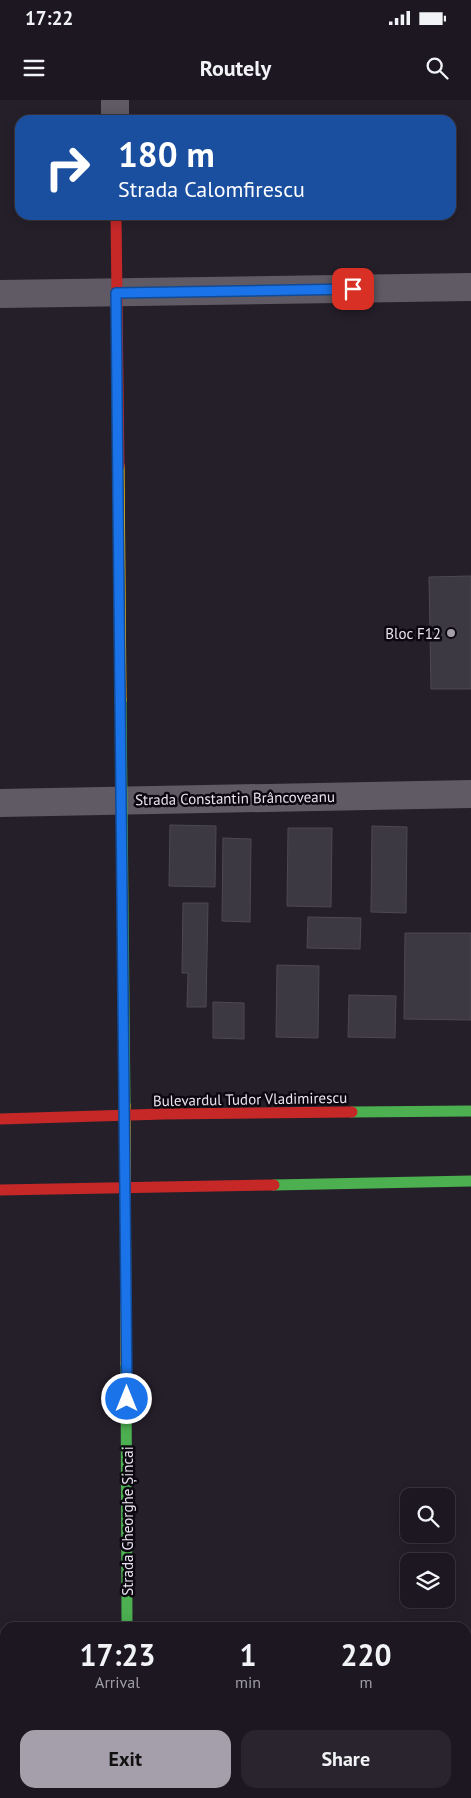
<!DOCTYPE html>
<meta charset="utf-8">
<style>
body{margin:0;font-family:"PT Sans",sans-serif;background:#29242d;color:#f1f3f6;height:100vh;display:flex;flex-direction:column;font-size:19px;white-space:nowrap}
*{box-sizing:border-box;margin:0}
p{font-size:16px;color:#a09fa5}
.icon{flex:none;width:28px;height:28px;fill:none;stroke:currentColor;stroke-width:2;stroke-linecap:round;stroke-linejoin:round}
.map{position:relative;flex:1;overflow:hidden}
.sheet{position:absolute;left:0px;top:1522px;width:471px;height:176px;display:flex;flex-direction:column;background:#1c1720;border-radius:15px 15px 0 0;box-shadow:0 2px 12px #0003,0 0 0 1px #3a363e}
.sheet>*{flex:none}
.top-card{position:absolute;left:15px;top:15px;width:441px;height:105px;border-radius:15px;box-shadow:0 2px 12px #0003,0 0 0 1px #3a363e;background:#1a4fa0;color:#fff;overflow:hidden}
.fabs{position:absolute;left:400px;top:1388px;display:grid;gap:10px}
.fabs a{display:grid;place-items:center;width:55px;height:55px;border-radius:10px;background:#1c1720;box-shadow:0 2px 12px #0003,0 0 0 1px #3a363e;font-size:25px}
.pin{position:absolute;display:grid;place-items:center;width:42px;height:42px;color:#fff;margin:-21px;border-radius:10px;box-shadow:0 2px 8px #0006}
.me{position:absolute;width:55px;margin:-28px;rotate:0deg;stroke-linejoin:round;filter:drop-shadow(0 0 4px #0008)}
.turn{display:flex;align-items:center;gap:18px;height:105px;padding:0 20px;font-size:22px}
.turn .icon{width:65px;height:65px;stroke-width:2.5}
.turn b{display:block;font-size:35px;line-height:42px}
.eta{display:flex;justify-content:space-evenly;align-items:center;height:85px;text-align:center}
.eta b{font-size:30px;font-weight:700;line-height:35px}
.cta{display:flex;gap:10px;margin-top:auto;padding:10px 20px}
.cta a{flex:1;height:58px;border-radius:15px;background:#a59eab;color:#111;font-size:20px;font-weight:700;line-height:58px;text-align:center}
.cta a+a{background:#29242d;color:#f1f3f6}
.status{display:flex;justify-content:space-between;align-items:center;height:35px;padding:0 25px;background:#1c1720;direction:ltr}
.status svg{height:14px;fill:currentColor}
header{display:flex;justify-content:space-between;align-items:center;height:65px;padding:0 20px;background:#1c1720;font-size:22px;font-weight:700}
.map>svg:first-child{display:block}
</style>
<div class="status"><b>17:22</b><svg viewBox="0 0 49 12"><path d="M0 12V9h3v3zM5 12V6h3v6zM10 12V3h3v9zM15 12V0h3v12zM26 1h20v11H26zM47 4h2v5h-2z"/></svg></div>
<header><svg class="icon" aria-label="menu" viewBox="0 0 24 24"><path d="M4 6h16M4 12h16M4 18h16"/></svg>Routely<svg class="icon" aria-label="search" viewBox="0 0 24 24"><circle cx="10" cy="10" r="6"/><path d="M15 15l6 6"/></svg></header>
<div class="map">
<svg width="471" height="1698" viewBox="0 0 471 1698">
<rect width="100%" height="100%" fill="#251f2a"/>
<g fill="#3d3942" stroke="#4d4852">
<polygon points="471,476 471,589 431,589 429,477"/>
<polygon points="170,725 216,726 215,787 169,786"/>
<polygon points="372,726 407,727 406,813 371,812"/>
<polygon points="288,728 332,728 331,807 287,806"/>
<polygon points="223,738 251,739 250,822 222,821"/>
<polygon points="183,803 208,803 206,907 187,907 188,873 182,873"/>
<polygon points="308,817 361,818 360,849 307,848"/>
<polygon points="405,833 471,833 471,920 404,919"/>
<polygon points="277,865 319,866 318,938 276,937"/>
<polygon points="349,895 396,896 395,938 348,937"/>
<polygon points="213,902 244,903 244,939 213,938"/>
</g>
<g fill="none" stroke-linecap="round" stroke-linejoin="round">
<g stroke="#5f5a63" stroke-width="28">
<polyline points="115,0 115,20"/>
<polyline points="0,194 471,187"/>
<polyline points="0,703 471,694"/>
<polyline points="466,1550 471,1550"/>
<polyline points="0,1558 5,1558"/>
</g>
<g stroke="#4caf50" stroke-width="11">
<polyline points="121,600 125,1005"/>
<polyline points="352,1012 471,1011"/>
<polyline points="274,1085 471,1081"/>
<polyline points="126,1264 127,1528"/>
</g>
<g stroke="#ffc107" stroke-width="11">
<polyline points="119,366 121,600"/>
<polyline points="125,1005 126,1264"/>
<polyline points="129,1694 130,1698"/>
</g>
<g stroke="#c62828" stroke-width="11">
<polyline points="116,115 119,366"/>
<polyline points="0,1019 164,1014 352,1012"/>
<polyline points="0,1090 274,1085"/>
</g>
</g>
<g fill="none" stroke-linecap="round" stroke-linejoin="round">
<g stroke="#114b97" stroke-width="12">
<polyline id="route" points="127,1299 116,193 353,189"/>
</g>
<use href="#route" stroke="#1a73e8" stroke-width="9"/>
</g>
<circle fill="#a59eab" stroke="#0c0810" stroke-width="2" cx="451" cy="533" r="5"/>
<g text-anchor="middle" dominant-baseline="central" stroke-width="5" stroke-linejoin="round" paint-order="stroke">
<g font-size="15" fill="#eae3f1" stroke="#0c0810" text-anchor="end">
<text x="441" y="533">Bloc F12</text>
</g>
<g font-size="15" fill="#eae3f1" stroke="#0c0810">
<text transform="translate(235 698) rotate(-1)">Strada Constantin Brâncoveanu</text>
<text transform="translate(250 999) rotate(-1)">Bulevardul Tudor Vladimirescu</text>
<text transform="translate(127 1421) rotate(-90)">Strada Gheorghe Șincai</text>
</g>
</g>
</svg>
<div class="fabs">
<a><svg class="icon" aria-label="search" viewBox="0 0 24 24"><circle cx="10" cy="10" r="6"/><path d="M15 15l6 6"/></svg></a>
<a><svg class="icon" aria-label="layers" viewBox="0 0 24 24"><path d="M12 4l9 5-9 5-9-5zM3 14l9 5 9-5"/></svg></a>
</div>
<div class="pin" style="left:353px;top:189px;background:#d93025"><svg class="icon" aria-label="arrive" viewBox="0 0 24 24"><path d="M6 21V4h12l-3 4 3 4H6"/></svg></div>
<svg class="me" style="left:127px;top:1299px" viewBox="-20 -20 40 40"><circle r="17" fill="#1a73e8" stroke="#fff" stroke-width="3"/><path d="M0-11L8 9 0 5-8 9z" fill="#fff"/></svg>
<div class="top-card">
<div class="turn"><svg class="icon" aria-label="right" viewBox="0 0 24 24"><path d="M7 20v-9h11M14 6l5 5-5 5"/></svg><div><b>180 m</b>Strada Calomfirescu</div></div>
</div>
<section class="sheet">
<div class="eta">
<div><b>17:23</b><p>Arrival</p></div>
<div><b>1</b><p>min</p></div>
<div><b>220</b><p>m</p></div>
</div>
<div class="cta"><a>Exit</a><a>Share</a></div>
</section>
</div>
